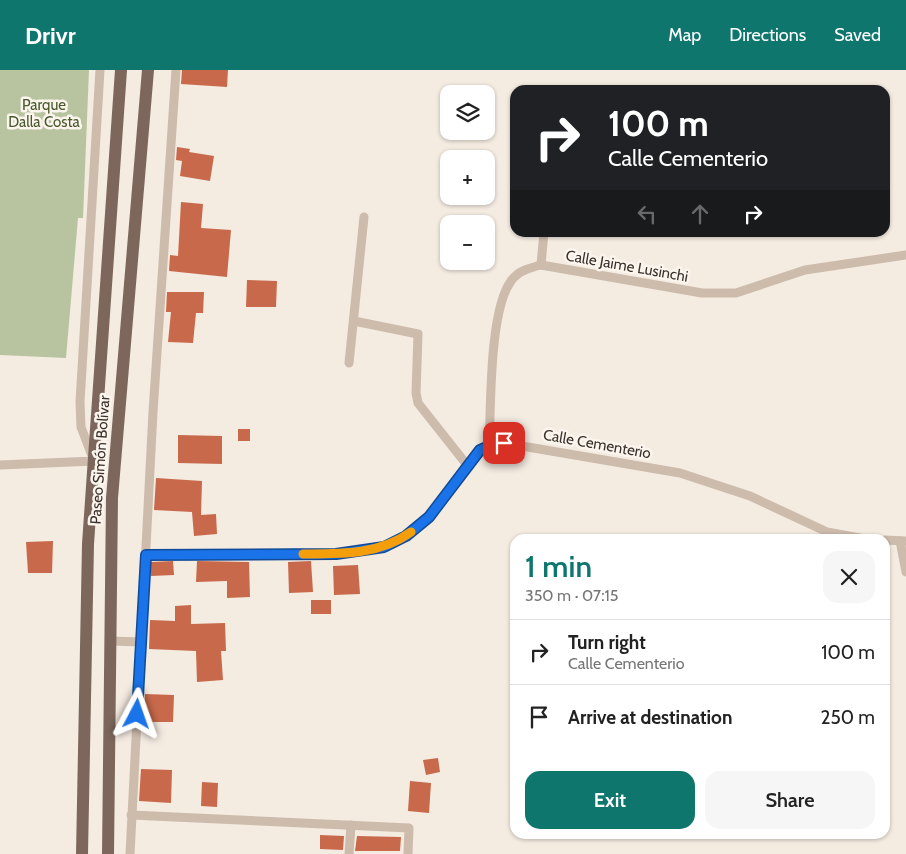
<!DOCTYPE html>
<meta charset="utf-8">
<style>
body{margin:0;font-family:Cabin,sans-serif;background:#f6f6f6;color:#222;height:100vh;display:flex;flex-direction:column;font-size:19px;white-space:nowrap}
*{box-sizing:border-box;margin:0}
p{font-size:16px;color:#767676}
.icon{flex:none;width:28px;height:28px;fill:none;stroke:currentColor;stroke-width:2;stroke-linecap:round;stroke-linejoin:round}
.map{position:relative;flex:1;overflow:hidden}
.details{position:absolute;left:510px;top:464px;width:380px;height:305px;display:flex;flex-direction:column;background:#fff;border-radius:15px;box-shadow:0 1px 4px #0004}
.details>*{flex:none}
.banner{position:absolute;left:510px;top:15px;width:380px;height:152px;border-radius:15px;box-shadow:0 1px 4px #0004;background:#202124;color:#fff;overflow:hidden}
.controls{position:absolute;left:440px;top:15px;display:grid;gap:10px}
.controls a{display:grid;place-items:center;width:55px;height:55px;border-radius:10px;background:#fff;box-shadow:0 1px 4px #0004;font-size:25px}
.pin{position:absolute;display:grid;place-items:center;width:42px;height:42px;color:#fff;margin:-21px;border-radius:10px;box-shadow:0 2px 8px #0006}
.me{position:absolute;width:55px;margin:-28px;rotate:4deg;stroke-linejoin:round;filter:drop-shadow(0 0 4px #0008)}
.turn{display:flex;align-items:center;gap:18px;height:105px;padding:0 15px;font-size:22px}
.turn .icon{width:65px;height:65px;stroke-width:2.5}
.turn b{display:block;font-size:35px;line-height:42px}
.lanes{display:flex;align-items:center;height:48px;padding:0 15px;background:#0003;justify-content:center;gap:25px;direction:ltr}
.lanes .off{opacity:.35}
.round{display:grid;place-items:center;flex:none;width:52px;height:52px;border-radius:15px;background:#f6f6f6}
.head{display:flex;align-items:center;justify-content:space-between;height:85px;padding:0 15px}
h1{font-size:30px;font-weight:600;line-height:38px;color:#0f766e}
.primary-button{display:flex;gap:10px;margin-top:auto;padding:10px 15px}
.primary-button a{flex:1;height:58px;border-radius:15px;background:#0f766e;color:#fff;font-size:20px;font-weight:600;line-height:58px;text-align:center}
.primary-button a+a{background:#f6f6f6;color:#222}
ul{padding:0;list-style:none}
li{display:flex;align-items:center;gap:15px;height:65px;padding:0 15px;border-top:1px solid #e0e0e0}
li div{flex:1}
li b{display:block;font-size:19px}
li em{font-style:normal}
header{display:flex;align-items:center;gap:30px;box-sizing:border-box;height:70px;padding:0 25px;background:#0f766e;color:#fff}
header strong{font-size:24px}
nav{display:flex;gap:28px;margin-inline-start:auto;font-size:18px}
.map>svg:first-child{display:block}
</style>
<header>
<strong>Drivr</strong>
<nav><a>Map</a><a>Directions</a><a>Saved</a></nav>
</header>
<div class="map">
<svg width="906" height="784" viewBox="0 0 906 784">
<rect width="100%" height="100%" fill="#f4ebe1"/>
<polygon fill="#b8c4a0" points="0,0 89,0 83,148 78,148 66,288 0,285"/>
<g fill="#c8694b">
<polygon points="182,0 228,0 227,17 181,14"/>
<polygon points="177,77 190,79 189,82 214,86 210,111 180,106 182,91 176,90"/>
<polygon points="181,132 203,134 201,158 231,160 227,207 169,201 170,185 178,186"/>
<polygon points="247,210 277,211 276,237 246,237"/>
<polygon points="167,222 204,222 203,243 196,243 193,273 168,272 171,242 166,242"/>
<rect x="238" y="359" width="12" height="12"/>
<polygon points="178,365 222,366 222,394 178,393"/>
<polygon points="156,408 202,411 201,445 216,444 217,464 194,466 192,442 154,440"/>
<polygon points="53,471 52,503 28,503 26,472"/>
<polygon points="173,491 174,505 151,506 151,492"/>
<polygon points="197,491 249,492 250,527 227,528 227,511 196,512"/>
<polygon points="311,491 313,522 289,523 288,492"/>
<polygon points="358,495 360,524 334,525 333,496"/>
<rect x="311" y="530" width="20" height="14"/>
<polygon points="191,535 191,554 225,553 226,581 221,581 223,610 197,612 196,581 149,579 150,550 175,551 175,536"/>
<polygon points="145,624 174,625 173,652 143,652"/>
<polygon points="438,688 440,702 426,705 423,690"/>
<polygon points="141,699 172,700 171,733 139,731"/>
<polygon points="410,711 431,713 429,743 408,741"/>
<polygon points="202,712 218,713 217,737 201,736"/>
<polygon points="320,765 344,766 343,780 320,779"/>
<polygon points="357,766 401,767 400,781 355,781"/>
</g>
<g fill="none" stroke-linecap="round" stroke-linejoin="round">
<g stroke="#cdbbac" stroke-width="9">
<polyline points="541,195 544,162"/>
<polyline points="354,251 418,264 416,323 418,333 467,395"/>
<polyline points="349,293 364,147"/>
<path d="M489,376C491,338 489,241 511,211C518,201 529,198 541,195L702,223H736L805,200L906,185"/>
<polyline points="0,395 94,391 81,357 80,332 100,0"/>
<polyline points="885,470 906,471"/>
<polyline points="900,471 906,502"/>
<polyline points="146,485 336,484 384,477 406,466 429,447 480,381 489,376 504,373 680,403 750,426 827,462 865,469"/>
<polyline points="110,571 141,572"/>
<polyline points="131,745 409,758 408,784"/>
<polyline points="130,784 153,342 176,0"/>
<polyline points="349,784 351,755"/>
</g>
<g stroke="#7d675c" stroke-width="12">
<polyline points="82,784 88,474 121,0"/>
<polyline points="108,784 112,428 148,0"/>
</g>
</g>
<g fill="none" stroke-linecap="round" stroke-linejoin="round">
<g stroke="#114b97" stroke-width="12">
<polyline id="route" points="137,644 146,485 336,484 384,477 406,466 429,447 480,380 489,376 504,373"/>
</g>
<use href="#route" stroke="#1a73e8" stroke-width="9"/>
<path stroke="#f59e0b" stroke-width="9" d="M303,484C341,484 379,485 411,462"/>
</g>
<g text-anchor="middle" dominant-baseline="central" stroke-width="5" stroke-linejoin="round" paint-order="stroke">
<g font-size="15" fill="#4a5a2e" stroke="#fbf5ee">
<text x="44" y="35">Parque<tspan x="44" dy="17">Dalla Costa</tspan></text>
</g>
<g font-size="15" fill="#3b302b" stroke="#fbf5ee">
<text transform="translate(627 196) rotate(10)">Calle Jaime Lusinchi</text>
<text transform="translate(597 374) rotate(10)">Calle Cementerio</text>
<text transform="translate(100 390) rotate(-86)">Paseo Simón Bolívar</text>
</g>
</g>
</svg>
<div class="controls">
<a><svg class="icon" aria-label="layers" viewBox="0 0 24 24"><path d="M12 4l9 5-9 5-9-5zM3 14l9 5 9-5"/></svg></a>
<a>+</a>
<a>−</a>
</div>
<div class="pin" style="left:504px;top:373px;background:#d93025"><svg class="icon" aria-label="arrive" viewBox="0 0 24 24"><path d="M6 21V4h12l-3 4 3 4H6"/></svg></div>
<svg class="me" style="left:137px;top:644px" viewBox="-20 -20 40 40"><path d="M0-17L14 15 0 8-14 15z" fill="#1a73e8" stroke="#fff" stroke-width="4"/></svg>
<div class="banner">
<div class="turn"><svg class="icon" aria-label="right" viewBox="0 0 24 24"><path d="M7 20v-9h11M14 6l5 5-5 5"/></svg><div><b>100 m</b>Calle Cementerio</div></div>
<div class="lanes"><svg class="icon off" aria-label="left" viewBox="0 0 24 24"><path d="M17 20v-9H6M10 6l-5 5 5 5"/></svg><svg class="icon off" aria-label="ahead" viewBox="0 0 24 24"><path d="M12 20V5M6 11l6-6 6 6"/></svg><svg class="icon" aria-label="right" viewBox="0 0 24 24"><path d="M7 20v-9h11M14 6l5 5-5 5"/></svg></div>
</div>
<section class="details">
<div class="head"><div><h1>1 min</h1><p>350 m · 07:15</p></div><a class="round"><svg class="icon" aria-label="close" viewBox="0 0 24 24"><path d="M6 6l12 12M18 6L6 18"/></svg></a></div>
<ul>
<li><svg class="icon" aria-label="right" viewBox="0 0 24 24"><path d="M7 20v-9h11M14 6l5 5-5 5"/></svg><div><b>Turn right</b><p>Calle Cementerio</p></div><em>100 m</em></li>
<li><svg class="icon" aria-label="arrive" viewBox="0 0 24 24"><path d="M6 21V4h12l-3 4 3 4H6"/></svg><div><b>Arrive at destination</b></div><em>250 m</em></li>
</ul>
<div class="primary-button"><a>Exit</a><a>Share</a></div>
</section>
</div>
